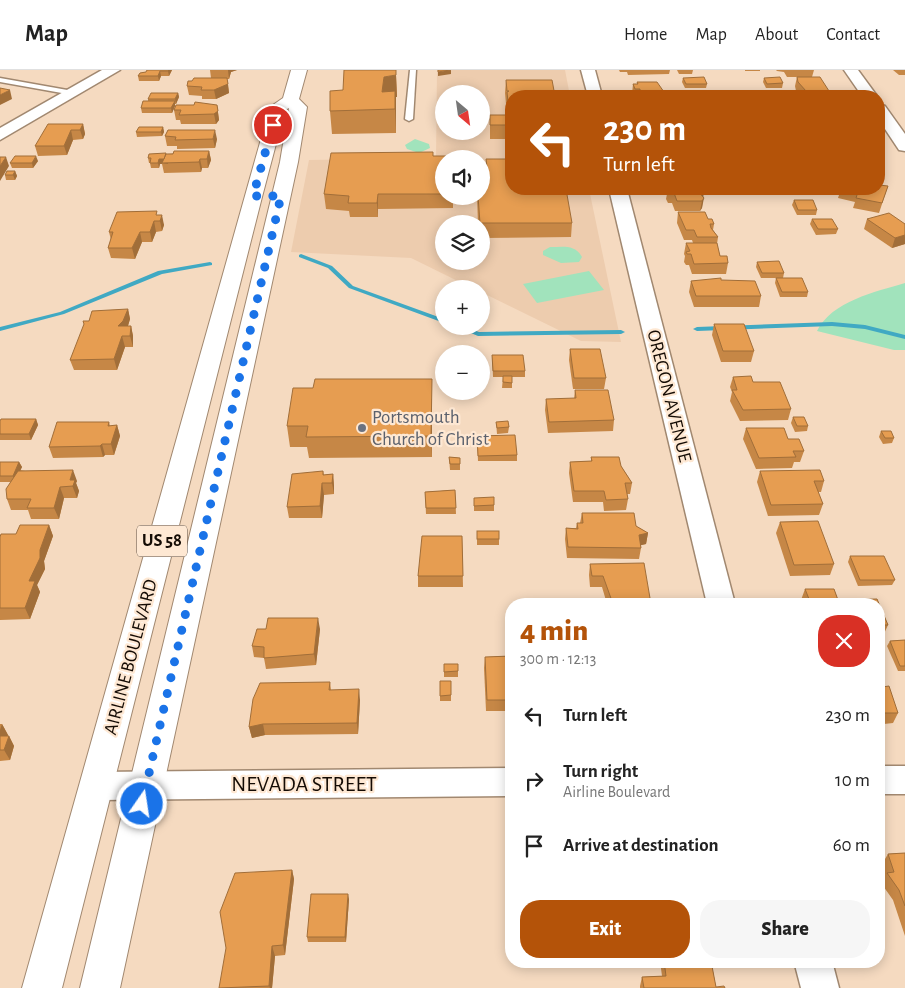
<!DOCTYPE html>
<meta charset="utf-8">
<style>
body{margin:0;font-family:"Alegreya Sans",sans-serif;background:#f6f6f6;color:#222;height:100vh;display:flex;flex-direction:column;font-size:19px;white-space:nowrap}
*{box-sizing:border-box;margin:0}
p{font-size:16px;color:#767676}
.icon{flex:none;width:28px;height:28px;fill:none;stroke:currentColor;stroke-width:2;stroke-linecap:round;stroke-linejoin:round}
.map{position:relative;flex:1;overflow:hidden}
.sheet{position:absolute;left:505px;top:528px;width:380px;height:370px;display:flex;flex-direction:column;background:#fff;border-radius:20px;box-shadow:0 2px 12px #0003}
.sheet>*{flex:none}
.top-card{position:absolute;left:505px;top:20px;width:380px;height:105px;border-radius:20px;box-shadow:0 2px 12px #0003;background:#b45309;color:#fff;overflow:hidden}
.needle{width:32px;rotate:151deg}
.tools{position:absolute;left:435px;top:15px;display:grid;gap:10px}
.tools a{display:grid;place-items:center;width:55px;height:55px;border-radius:50%;background:#fff;box-shadow:0 2px 12px #0003;font-size:25px}
.pin{position:absolute;display:grid;place-items:center;width:42px;height:42px;color:#fff;margin:-21px;border:2px solid #fff;border-radius:50%;box-shadow:0 1px 5px #0007}
.me{position:absolute;width:55px;margin:-28px;rotate:13deg;stroke-linejoin:round;filter:drop-shadow(0 0 4px #0008)}
.turn{display:flex;align-items:center;gap:18px;height:105px;padding:0 15px;font-size:22px}
.turn .icon{width:65px;height:65px;stroke-width:2.5}
.turn b{display:block;font-size:35px;line-height:42px}
.round{display:grid;place-items:center;flex:none;width:52px;height:52px;border-radius:20px;background:#f6f6f6}
.overview{display:flex;align-items:center;justify-content:space-between;height:85px;padding:0 15px}
h1{font-size:30px;font-weight:800;line-height:38px;color:#b45309}
.cta{display:flex;gap:10px;margin-top:auto;padding:10px 15px}
.cta a{flex:1;height:58px;border-radius:20px;background:#b45309;color:#fff;font-size:20px;font-weight:800;line-height:58px;text-align:center}
.cta a+a{background:#f6f6f6;color:#222}
ul{padding:0;list-style:none}
li{display:flex;align-items:center;gap:15px;height:65px;padding:0 15px}
li div{flex:1}
li b{display:block;font-size:19px}
li em{font-style:normal}
header{display:flex;align-items:center;gap:30px;box-sizing:border-box;height:70px;padding:0 25px;background:#fff;border-bottom:1px solid #e0e0e0}
header strong{font-size:24px}
nav{display:flex;gap:28px;margin-inline-start:auto;font-size:18px}
.map>svg:first-child{display:block}
</style>
<header>
<strong>Map</strong>
<nav><a>Home</a><a>Map</a><a>About</a><a>Contact</a></nav>
</header>
<div class="map">
<svg width="905" height="918" viewBox="0 0 905 918">
<rect width="100%" height="100%" fill="#f5dac0"/>
<path fill="#edccae" fill-rule="evenodd" d="M437,0H565L570,26H511V119H589L621,272L581,271L481,222V219H474L411,188L291,182L309,90L436,88ZM444,24H481V61H444ZM444,89H481V126H444ZM444,154H481V191H444Z"/>
<g fill="#a1e3bc">
<polygon points="415,69 429,74 430,78 419,83 407,79 405,75"/>
<path d="M550,177C563,177 575,174 582,187L579,192L561,193L543,185V181Z"/>
<polygon points="589,201 604,220 537,233 523,214"/>
<path d="M905,213V280H894L817,261C832,231 875,222 905,213Z"/>
</g>
<g fill="none" stroke-linecap="round" stroke-linejoin="round">
<g fill="#40a9c3" fill-rule="evenodd">
<polygon points="301,184 332,196 353,216 444,249 444,253 349,218 328,198 299,187 299,185"/>
<polygon points="210,192 212,193 212,195 162,204 64,244 0,261 0,257 60,242 158,201"/>
<polygon points="832,252 865,255 905,265 905,269 865,259 832,256 697,261 693,259 697,257"/>
<polygon points="454,256 464,256 479,262 621,260 625,262 621,264 478,266"/>
</g>
<g stroke="#a18870" stroke-width="3">
<g id="lane">
<polygon points="410,0 416,0 413,49 409,51 405,49"/>
<polygon points="0,8 73,21 77,23 73,25 0,12"/>
</g>
</g>
<g stroke="#a18870" stroke-width="3">
<g id="street">
<polygon points="102,0 120,0 0,70 0,58"/>
<polygon points="581,0 595,0 602,26 588,26"/>
<polygon points="844,0 858,0 877,26 862,26"/>
<polygon points="879,34 885,36 905,64 905,81 899,80 879,50"/>
<polygon points="609,119 627,119 735,534 707,534"/>
<rect x="879" y="696" width="26" height="28"/>
<polygon points="511,698 511,726 96,730 84,726 80,716 84,706 96,702"/>
<polygon points="794,891 832,891 839,918 801,918"/>
</g>
</g>
<g stroke="#a18870" stroke-width="2">
<polygon id="primary" points="291,0 307,0 299,29 307,37 298,92 120,918 80,918 280,92 289,38 285,40 262,127 62,918 22,918 270,37 283,28"/>
</g>
<use href="#lane" fill="#fff" fill-rule="evenodd"/>
<use href="#street" fill="#fff" fill-rule="evenodd"/>
<use href="#primary" fill="#fff" fill-rule="evenodd"/>
</g>
<g fill="#c68746">
<polygon points="172,0 169,6 161,6 159,11 139,11 138,6 140,3"/>
<polygon points="210,0 237,0 231,2 229,9 227,9 229,23 216,29 202,29 202,26 189,25 187,16 211,8"/>
<polygon points="619,0 670,0 669,4 628,5 627,2 620,2"/>
<polygon points="677,0 693,0 692,4 679,4"/>
<rect x="745" y="0" width="15" height="1"/>
<polygon points="776,0 814,0 812,7 787,7 784,2 777,1"/>
<polygon points="893,0 905,0 905,5 899,5"/>
<polygon points="396,5 397,27 396,27 396,63 332,64 330,41 343,20"/>
<polygon points="797,7 829,21 828,26 800,26 796,21 795,16"/>
<polygon points="683,8 707,14 706,18 685,18 682,12"/>
<polygon points="764,8 783,13 782,18 766,18 763,12"/>
<polygon points="506,10 511,26 511,83 511,69 490,69 490,45 507,45 505,23"/>
<polygon points="637,12 664,22 664,26 633,26 632,24 633,14 637,14"/>
<polygon points="178,23 179,27 176,34 175,34 175,36 172,43 142,43 141,38 148,31 148,29"/>
<polygon points="217,35 219,50 216,54 181,54 180,50 176,50 174,40"/>
<polygon points="83,54 85,64 83,69 73,70 67,85 38,86 35,76"/>
<polygon points="163,57 164,62 162,66 137,67 136,62"/>
<polygon points="168,60 217,69 215,78 177,79 177,76 167,76 165,66"/>
<polygon points="209,81 211,90 208,98 202,98 201,102 164,103 162,94 160,94 159,98 151,98 150,93 149,93 148,88 166,84"/>
<polygon points="433,86 444,89 444,126 453,126 453,138 378,139 378,147 350,147 349,141 326,139 324,124"/>
<polygon points="486,89 572,153 571,167 481,168 481,154 478,154 477,126 481,126 486,97"/>
<polygon points="38,91 33,98 12,98 10,93"/>
<polygon points="15,101 17,106 15,110 6,110 5,105"/>
<polygon points="888,116 879,143 853,138 855,132 838,128 841,119 879,119"/>
<polygon points="668,119 703,127 702,138 700,141 675,141 672,133 668,133 666,129"/>
<polygon points="712,119 736,119 735,124 714,124"/>
<polygon points="794,130 817,140 816,145 797,145 792,135"/>
<polygon points="678,142 708,149 714,154 713,160 718,167 717,174 720,186 728,193 726,204 692,204 689,195 686,195 684,192 685,186 684,184 686,173 693,173 692,170 684,170 677,153"/>
<polygon points="158,145 164,155 162,161 156,162 152,172 142,172 135,189 111,188 108,178 111,170 109,162"/>
<polygon points="812,149 838,159 836,164 816,165 810,154"/>
<polygon points="867,149 905,154 905,174 892,178 864,159"/>
<polygon points="757,192 784,203 783,208 808,222 807,227 780,227 775,213 776,208 761,208 756,197"/>
<polygon points="721,210 761,226 759,237 694,237 689,222 691,211"/>
<polygon points="128,239 130,249 128,256 131,256 133,266 133,277 125,277 117,300 74,300 70,290 89,251"/>
<polygon points="714,254 754,281 751,292 721,292 712,265"/>
<polygon points="570,279 606,308 604,319 573,319 569,290"/>
<polygon points="492,285 525,301 525,307 512,307 512,318 502,318 503,307 493,307"/>
<polygon points="733,307 791,339 788,350 740,351 730,331 732,322 730,317"/>
<polygon points="313,318 432,329 432,387 309,388 307,377 290,377 287,356"/>
<polygon points="575,320 614,350 613,361 548,363 545,340 546,329 574,329"/>
<polygon points="793,347 808,356 807,361 795,362 791,353"/>
<polygon points="36,349 38,355 31,370 0,370 0,351"/>
<polygon points="109,352 110,356 117,355 120,366 114,385 105,385 103,387 53,388 49,377"/>
<polygon points="496,352 509,357 508,363 497,364"/>
<polygon points="746,358 788,369 804,381 800,392 794,392 792,398 756,399 743,369"/>
<polygon points="881,361 894,368 892,373 883,374 879,367"/>
<polygon points="477,366 517,385 517,391 478,391"/>
<polygon points="449,387 460,388 460,400 450,400"/>
<polygon points="591,387 621,396 632,413 630,424 627,424 628,429 626,440 604,441 603,432 573,432 569,403 570,392 591,391"/>
<polygon points="0,392 19,392 22,397 20,400 77,411 76,413 79,421 77,428 64,428 59,449 31,449 28,440 11,440 7,429 11,412 0,412"/>
<polygon points="323,401 324,405 333,404 334,416 334,424 324,425 322,448 289,448 287,437"/>
<polygon points="760,401 824,411 821,422 818,422 823,434 819,445 768,446 757,412"/>
<polygon points="455,420 456,444 426,444 425,422"/>
<polygon points="474,428 494,435 494,441 474,441"/>
<polygon points="582,443 636,456 648,463 646,474 641,475 641,478 639,489 567,488 565,469 566,458 576,458 577,453 580,453"/>
<polygon points="780,452 834,494 830,505 790,506 776,463"/>
<polygon points="49,455 53,466 44,491 45,499 37,515 40,522 30,549 0,550 0,467 16,464"/>
<polygon points="477,461 499,469 499,475 477,475"/>
<polygon points="462,466 463,517 418,517 418,506"/>
<polygon points="850,486 895,510 892,515 858,516 848,492"/>
<polygon points="590,494 651,534 607,534 602,517 590,517 589,505"/>
<polygon points="805,519 834,519 838,530 877,529 888,555 883,566 879,566 879,534 803,534 801,530"/>
<polygon points="320,559 316,595 266,599 264,588 254,587 252,576"/>
<polygon points="905,570 905,601 898,601 887,576 890,571"/>
<polygon points="511,586 511,641 486,641 484,598 485,587"/>
<polygon points="444,594 458,601 458,607 444,607"/>
<polygon points="451,611 451,631 440,631 440,626"/>
<polygon points="330,612 331,620 360,630 358,664 265,665 252,668 249,657"/>
<polygon points="879,614 898,643 893,653 884,654 879,664"/>
<polygon points="0,654 2,654 8,665 7,666 9,666 14,676 10,690 0,691"/>
<polygon points="905,783 905,866 893,830 881,813 885,805 882,794 888,784"/>
<polygon points="292,800 294,809 285,885 275,886 272,918 219,918"/>
<polygon points="349,829 346,872 308,872 307,867"/>
<polygon points="660,891 711,891 716,917 725,918 640,918 640,916 642,907 662,906"/>
</g>
<g fill="#a16e39">
<polygon points="169,0 172,0 169,6 168,1"/>
<polygon points="228,0 237,0 231,2 229,9"/>
<polygon points="451,0 451,4 438,6 438,2"/>
<polygon points="160,1 161,6 159,11 158,6"/>
<polygon points="396,5 397,27 396,27 396,63 395,39 382,22 384,7"/>
<polygon points="228,14 229,23 216,29 214,20"/>
<polygon points="10,20 12,29 0,35 0,25"/>
<polygon points="178,23 179,27 176,34 175,29"/>
<polygon points="175,31 175,36 172,43 171,38"/>
<polygon points="217,35 219,50 216,54 214,44"/>
<polygon points="83,54 85,64 83,69 80,60"/>
<polygon points="163,57 164,62 162,66 161,62"/>
<polygon points="71,60 73,70 67,85 64,76"/>
<polygon points="215,60 217,69 215,78 213,69"/>
<polygon points="209,81 211,90 208,98 207,89"/>
<polygon points="36,86 38,91 33,98 32,93"/>
<polygon points="6,87 9,96 0,111 0,96"/>
<polygon points="167,88 168,94 162,93 162,94 160,94 159,98 158,93 159,89"/>
<polygon points="200,89 202,98 201,102 199,92"/>
<polygon points="15,101 17,106 15,110 13,105"/>
<polygon points="704,120 703,130 698,121"/>
<polygon points="378,124 378,147 377,133"/>
<polygon points="704,128 702,138 700,141 702,131"/>
<polygon points="162,145 164,155 162,161 160,151"/>
<polygon points="154,151 156,162 152,172 150,162"/>
<polygon points="140,162 142,172 135,189 132,178"/>
<polygon points="905,165 905,174 892,178 895,168"/>
<polygon points="128,239 130,249 126,262 118,256"/>
<polygon points="131,256 133,266 133,277 130,266"/>
<polygon points="122,266 125,277 117,300 114,289"/>
<polygon points="432,309 432,387 431,366"/>
<polygon points="36,349 38,355 31,370 29,364"/>
<polygon points="117,355 120,366 114,385 111,374"/>
<polygon points="102,374 105,385 103,387 100,376"/>
<polygon points="19,392 22,397 15,412 13,406"/>
<polygon points="73,400 77,411 76,413 79,421 77,428 70,410"/>
<polygon points="333,404 334,416 334,424 332,413"/>
<polygon points="322,413 324,425 322,448 320,436"/>
<polygon points="60,417 64,428 59,449 54,438"/>
<polygon points="49,455 53,466 44,491 45,499 37,515 40,522 30,549 25,538 29,511"/>
<polygon points="648,463 646,474 637,476 639,465"/>
<polygon points="318,548 320,559 316,595 314,584"/>
<polygon points="359,619 360,630 358,664 357,653"/>
<polygon points="2,654 8,665 4,677 0,670 0,660"/>
<polygon points="263,654 265,665 252,668 249,657"/>
<polygon points="9,666 14,676 10,690 4,680"/>
<polygon points="292,800 294,809 285,885 283,875"/>
<polygon points="348,824 349,829 346,872 345,867"/>
<polygon points="272,876 275,886 272,918 270,918 269,916"/>
</g>
<g fill="#e69d51" stroke="#a16e39">
<polygon points="147,0 169,0 168,1 160,1 158,6 138,6 140,3 146,2"/>
<polygon points="344,0 396,0 396,5 384,7 382,22 395,21 395,39 330,41 330,21 343,20"/>
<polygon points="438,0 450,0 438,2"/>
<polygon points="704,7 707,14 686,14 683,8"/>
<polygon points="780,7 783,13 767,14 764,8"/>
<polygon points="797,7 820,7 829,21 806,21 798,12"/>
<polygon points="194,8 227,8 228,14 214,20 201,20 202,17 187,16 188,11 192,11"/>
<polygon points="506,10 552,10 555,26 511,26 511,55 490,55 490,45 510,45 508,33 511,32 508,32 507,22 509,21 507,21"/>
<polygon points="637,12 657,12 664,22 640,22 640,19 635,19 633,14 638,14"/>
<polygon points="0,18 10,20 0,25"/>
<polygon points="151,23 178,23 175,29 148,29"/>
<polygon points="143,31 175,31 171,38 141,38"/>
<polygon points="195,32 217,35 218,41 214,44 179,45 181,40 174,40 176,35 194,35"/>
<polygon points="48,54 83,54 80,60 71,60 64,76 35,76"/>
<polygon points="139,57 163,57 161,62 136,62"/>
<polygon points="168,60 215,60 213,69 175,70 176,67 165,66"/>
<polygon points="174,81 209,81 207,89 200,89 199,92 162,93 166,84 173,84"/>
<polygon points="433,82 433,86 452,86 452,89 444,89 444,124 378,124 377,133 348,133 349,126 324,124 331,83"/>
<polygon points="166,83 164,89 159,89 158,93 150,93 151,88 148,88 149,84"/>
<polygon points="15,86 36,86 32,93 10,93"/>
<polygon points="0,87 6,87 0,96"/>
<polygon points="486,89 511,89 511,119 566,119 572,153 480,153 478,126 481,126 481,97 487,97"/>
<polygon points="7,101 15,101 13,105 5,105"/>
<polygon points="879,115 888,116 882,133 856,128 858,122 843,119 879,119"/>
<polygon points="668,119 704,119 704,120 698,121 704,128 702,131 677,131 674,123 669,123"/>
<polygon points="794,130 813,130 817,140 798,140"/>
<polygon points="157,141 156,145 162,145 160,151 154,151 150,162 140,162 132,178 108,178 113,162 109,162 117,142"/>
<polygon points="678,142 705,142 708,149 712,149 714,154 710,154 711,158 718,167 697,167 694,160 686,160"/>
<polygon points="889,143 905,154 905,165 895,168 867,149"/>
<polygon points="812,149 832,149 838,159 818,159"/>
<polygon points="686,173 717,173 720,186 727,186 728,193 694,194 691,184 687,184 686,182 690,181"/>
<polygon points="779,191 784,203 762,203 757,192"/>
<polygon points="721,208 721,210 755,211 761,226 696,226 691,211"/>
<polygon points="776,208 802,208 808,222 782,222"/>
<polygon points="128,239 123,251 118,256 131,256 130,266 122,266 114,289 70,290 84,254 83,251 89,251 92,241"/>
<polygon points="714,254 744,254 754,281 723,281"/>
<polygon points="570,279 600,279 606,308 574,308"/>
<polygon points="492,285 523,285 525,301 493,301"/>
<polygon points="503,306 512,306 512,313 503,312"/>
<polygon points="751,306 753,312 780,312 791,339 743,340 732,320 737,320 733,307"/>
<polygon points="315,309 432,309 431,366 306,367 308,356 287,356 293,318 313,318"/>
<polygon points="575,320 608,320 614,350 549,352 546,329 576,328"/>
<polygon points="793,347 804,347 808,356 797,356"/>
<polygon points="1,349 36,349 29,364 0,364 0,351"/>
<polygon points="508,351 509,357 497,358 496,352"/>
<polygon points="57,352 109,352 108,356 117,355 111,374 102,374 100,376 49,377"/>
<polygon points="746,358 784,358 788,369 799,369 804,381 793,381 796,387 759,388"/>
<polygon points="881,361 891,361 894,368 885,368"/>
<polygon points="515,365 517,385 478,386 477,366"/>
<polygon points="449,387 460,388 460,394 450,394"/>
<polygon points="591,387 619,387 621,396 632,413 625,413 628,429 606,430 604,421 574,421 570,392 592,391"/>
<polygon points="0,392 19,392 13,406 0,406"/>
<polygon points="73,400 70,410 75,410 73,416 60,417 54,438 27,438 31,429 7,429 6,419 18,401"/>
<polygon points="820,400 824,411 814,411 823,434 771,435 760,401"/>
<polygon points="323,401 323,405 333,404 332,413 322,413 320,436 287,437 292,404"/>
<polygon points="455,420 456,438 426,438 425,422"/>
<polygon points="494,427 494,435 474,436 474,428"/>
<polygon points="582,443 634,443 636,456 648,463 639,465 641,478 568,477 566,458 578,459 577,453 583,453"/>
<polygon points="818,451 834,494 794,495 780,452"/>
<polygon points="20,455 49,455 40,480 40,488 29,511 35,511 25,538 0,538 0,467 1,464 16,464"/>
<rect x="477" y="461" width="22" height="8"/>
<polygon points="422,466 462,466 463,506 418,506"/>
<polygon points="850,486 884,486 895,510 860,510"/>
<polygon points="644,493 651,534 613,534 603,506 592,506 590,494"/>
<polygon points="805,519 834,519 838,530 877,529 888,555 879,555 879,534 811,534"/>
<polygon points="268,548 318,548 314,584 264,588 264,577 252,576 257,559 266,559"/>
<polygon points="905,570 905,596 900,596 890,571"/>
<polygon points="511,586 511,630 487,630 485,587"/>
<polygon points="444,594 458,594 458,601 444,602"/>
<polygon points="440,611 451,611 451,625 440,626"/>
<polygon points="330,612 329,620 359,619 357,653 263,654 249,657 253,629 260,613"/>
<polygon points="879,614 882,617 889,616 898,643 880,643 884,654 879,654"/>
<polygon points="0,666 9,666 4,680 0,680"/>
<polygon points="905,783 905,836 899,820 887,803 894,802 888,784"/>
<polygon points="292,800 283,875 272,876 269,916 219,918 226,878 220,842 235,803"/>
<polygon points="311,824 348,824 345,867 307,867"/>
<polygon points="664,891 711,891 716,917 724,916 725,918 644,918 642,907 666,906"/>
</g>
<g fill="none" stroke-linecap="round" stroke-linejoin="round">
<polyline stroke="#1a73e8" stroke-width="9" stroke-dasharray="0 16.2" points="142,734 281,126 253,126 273,55"/>
</g>
<circle fill="#6b7280" stroke="#fee8d3" stroke-width="2" cx="362" cy="358" r="5"/>
<g text-anchor="middle" dominant-baseline="central" stroke-width="4.5" stroke-linejoin="round" paint-order="stroke">
<rect fill="#fee8d3" stroke="#5a4d42" stroke-width="1" x="137" y="455.5" width="50" height="31" rx="4"/>
<g font-size="18" font-weight="bold" fill="#140b04">
<text x="162" y="471">US 58</text>
</g>
<g font-size="19" fill="#140b04" stroke="#fee8d3">
<text transform="translate(669 326) rotate(76)">OREGON AVENUE</text>
<text transform="translate(131 587) rotate(-75)">AIRLINE BOULEVARD</text>
</g>
<g font-size="19" fill="#5b616d" stroke="#fee8d3" text-anchor="start">
<text x="372" y="347">Portsmouth<tspan x="372" dy="22">Church of Christ</tspan></text>
</g>
<g font-size="22" fill="#140b04" stroke="#fee8d3">
<text x="304" y="714">NEVADA STREET</text>
</g>
</g>
</svg>
<div class="tools">
<a><svg class="needle" viewBox="-14 -14 28 28"><path d="M0-13l5 13h-10z" fill="#e53935"/><path d="M0 13l5-13h-10z" fill="#767676"/></svg></a>
<a><svg class="icon" aria-label="sound" viewBox="0 0 24 24"><path d="M4 9h4l5-4v14l-5-4H4zM17 9q2 3 0 6"/></svg></a>
<a><svg class="icon" aria-label="layers" viewBox="0 0 24 24"><path d="M12 4l9 5-9 5-9-5zM3 14l9 5 9-5"/></svg></a>
<a>+</a>
<a>−</a>
</div>
<div class="pin" style="left:273px;top:55px;background:#d93025"><svg class="icon" aria-label="arrive" viewBox="0 0 24 24"><path d="M6 21V4h12l-3 4 3 4H6"/></svg></div>
<svg class="me" style="left:142px;top:734px" viewBox="-20 -20 40 40"><circle r="17" fill="#1a73e8" stroke="#fff" stroke-width="3"/><path d="M0-11L8 9 0 5-8 9z" fill="#fff"/></svg>
<div class="top-card">
<div class="turn"><svg class="icon" aria-label="left" viewBox="0 0 24 24"><path d="M17 20v-9H6M10 6l-5 5 5 5"/></svg><div><b>230 m</b>Turn left</div></div>
</div>
<section class="sheet">
<div class="overview"><div><h1>4 min</h1><p>300 m · 12:13</p></div><a class="round" style="background:#d93025;color:#fff"><svg class="icon" aria-label="close" viewBox="0 0 24 24"><path d="M6 6l12 12M18 6L6 18"/></svg></a></div>
<ul>
<li><svg class="icon" aria-label="left" viewBox="0 0 24 24"><path d="M17 20v-9H6M10 6l-5 5 5 5"/></svg><div><b>Turn left</b></div><em>230 m</em></li>
<li><svg class="icon" aria-label="right" viewBox="0 0 24 24"><path d="M7 20v-9h11M14 6l5 5-5 5"/></svg><div><b>Turn right</b><p>Airline Boulevard</p></div><em>10 m</em></li>
<li><svg class="icon" aria-label="arrive" viewBox="0 0 24 24"><path d="M6 21V4h12l-3 4 3 4H6"/></svg><div><b>Arrive at destination</b></div><em>60 m</em></li>
</ul>
<div class="cta"><a>Exit</a><a>Share</a></div>
</section>
</div>
